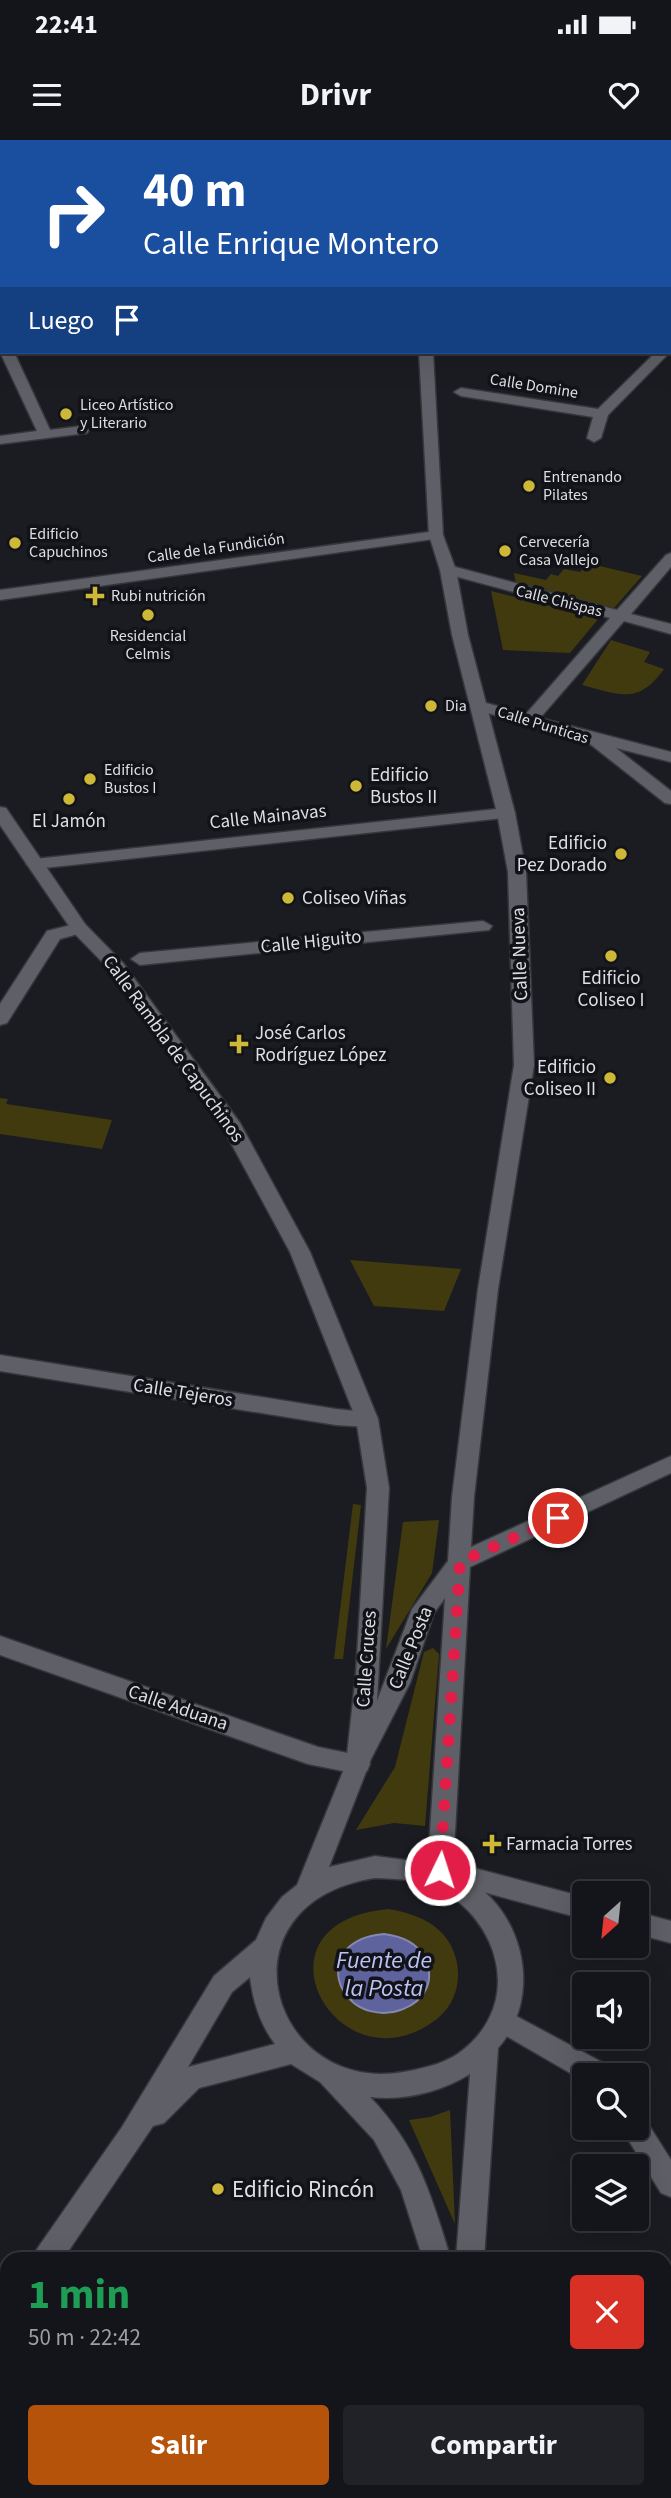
<!DOCTYPE html>
<html lang="es">
<meta charset="utf-8">
<style>
body{margin:0;font-family:"Source Sans 3",sans-serif;background:#212227;color:#f1f3f6;height:100vh;display:flex;flex-direction:column;font-size:26px;white-space:nowrap}
*{box-sizing:border-box;margin:0}
p{font-size:23px;color:#9d9fa2}
.icon{flex:none;width:38px;height:38px;fill:none;stroke:currentColor;stroke-width:2;stroke-linecap:round;stroke-linejoin:round}
.map{position:relative;flex:1;overflow:hidden}
.sheet{position:absolute;left:0px;top:2112px;width:672px;height:247px;display:flex;flex-direction:column;background:#14151a;border-radius:21px 21px 0 0;box-shadow:0 7px 28px #0002,0 0 0 2px #333439}
.sheet>*{flex:none}
.hud{position:absolute;left:0px;top:0px;width:672px;height:214px;box-shadow:0 7px 28px #0002,0 0 0 2px #333439;background:#1a4fa0;color:#fff;overflow:hidden}
.needle{width:46px;rotate:207deg}
.fabs{position:absolute;left:572px;top:1741px;display:grid;gap:14px}
.fabs a{display:grid;place-items:center;width:77px;height:77px;border-radius:7px;background:#14151a;box-shadow:0 7px 28px #0002,0 0 0 2px #333439;font-size:35px}
.pin{position:absolute;display:grid;place-items:center;width:60px;height:60px;color:#fff;margin:-30px;border:4px solid #fff;border-radius:50%;box-shadow:0 2px 7px #0007}
.me{position:absolute;width:77px;margin:-38px;rotate:4deg;stroke-linejoin:round;filter:drop-shadow(0 0 5px #0008)}
.turn{display:flex;align-items:center;gap:24px;height:147px;padding:0 28px;font-size:32px}
.turn .icon{width:91px;height:91px;stroke-width:2.5}
.turn b{display:block;font-size:49px;line-height:60px}
.then{display:flex;align-items:center;height:66px;padding:0 28px;background:#0003;gap:14px;font-size:26px}
.round{display:grid;place-items:center;flex:none;width:74px;height:74px;border-radius:7px;background:#212227}
.head{display:flex;align-items:center;justify-content:space-between;height:119px;padding:0 28px}
h1{font-size:42px;font-weight:700;line-height:52px;color:#1e9e55}
.action{display:flex;gap:14px;margin-top:auto;padding:14px 28px}
.action a{flex:1;height:80px;border-radius:7px;background:#b45309;color:#fff;font-size:28px;font-weight:700;line-height:80px;text-align:center}
.action a+a{background:#212227;color:#f1f3f6}
.status{display:flex;justify-content:space-between;align-items:center;height:49px;padding:0 35px;background:#14151a;direction:ltr}
.status svg{height:19px;fill:currentColor}
header{display:flex;justify-content:space-between;align-items:center;height:91px;padding:0 28px;background:#14151a;font-size:32px;font-weight:700}
.map>svg:first-child{display:block}
</style>
<div class="status"><b>22:41</b><svg viewBox="0 0 49 12"><path d="M0 12V9h3v3zM5 12V6h3v6zM10 12V3h3v9zM15 12V0h3v12zM26 1h20v11H26zM47 4h2v5h-2z"/></svg></div>
<header><svg class="icon" aria-label="menu" viewBox="0 0 24 24"><path d="M4 6h16M4 12h16M4 18h16"/></svg>Drivr<svg class="icon" aria-label="heart" viewBox="0 0 24 24"><path d="M12 20l-8-8c-3-5 5-10 8-4 3-6 11-1 8 4z"/></svg></header>
<div class="map">
<svg width="671" height="2358" viewBox="0 0 671 2358">
<rect width="100%" height="100%" fill="#1b1c22"/>
<g fill="#413a0e">
<polygon points="587,423 642,436 614,468 516,444 514,433 546,440 551,434 558,436 564,429 580,432"/>
<polygon points="491,451 599,478 570,513 503,510"/>
<path d="M611,500L650,512L644,522L664,529C638,565 621,555 582,545Z"/>
<polygon points="0,958 8,959 6,964 112,980 102,1009 0,994"/>
<polygon points="350,1120 461,1129 444,1171 374,1166"/>
<polygon points="353,1364 361,1365 343,1519 334,1519"/>
<polygon points="439,1380 432,1433 386,1509 403,1382"/>
<polygon points="433,1508 439,1514 425,1686 394,1683 356,1690 395,1627 424,1512"/>
<path d="M389,1769C405,1772 420,1776 434,1786C464,1808 467,1855 437,1879C339,1955 241,1782 389,1769Z"/>
<polygon points="450,1970 455,2084 409,1980 430,1977"/>
</g>
<path fill="#5e639d" stroke="#8488b2" stroke-width="2" d="M384,1794C400,1796 416,1801 424,1817C450,1866 369,1896 343,1850C336,1838 336,1821 346,1810C356,1799 370,1795 384,1794Z"/>
<g fill="none" stroke-linecap="round" stroke-linejoin="round">
<g stroke="#36373b" stroke-width="3">
<g id="street">
<polygon points="18,0 30,0 31,2 19,2"/>
<polygon points="491,0 505,0 506,2 492,2"/>
<polygon points="670,76 671,77 671,85 670,85"/>
<rect x="0" y="85" width="2" height="8"/>
<rect x="670" y="183" width="1" height="8"/>
<polygon points="2,210 14,212 50,290 82,286 89,290 87,293 0,304 0,296 37,291 0,212"/>
<polygon points="656,212 670,212 608,275 601,298 594,302 587,298 593,277 461,256 454,252 461,248 598,269"/>
<polygon points="436,391 443,395 441,398 0,460 0,450"/>
<polygon points="671,413 671,427 631,474 671,484 671,494 624,481 540,578 671,612 671,622 616,608 671,651 671,664 665,663 585,600 473,569 471,566 473,563 479,561 526,574 610,478 443,433 440,430 443,427 448,425 617,470 666,415"/>
<polygon points="506,668 512,669 515,673 512,677 35,729 26,724 35,719"/>
<polygon points="483,781 492,786 489,790 140,825 131,819 140,813"/>
<polygon points="79,783 88,788 85,792 60,799 7,883 0,885 0,864 47,791"/>
<polygon points="0,1215 336,1269 375,1273 378,1279 375,1285 367,1287 336,1285 0,1231"/>
<polygon points="0,1496 318,1607 367,1617 370,1624 367,1631 358,1634 308,1624 0,1515"/>
<polygon points="440,1719 584,1757 584,1779 431,1738 427,1730 431,1722"/>
<polygon points="637,1772 671,1781 671,1803 637,1794"/>
<polygon points="503,1869 611,1927 614,1936 584,1936 584,1941 494,1889 490,1881 494,1873"/>
<polygon points="637,1976 645,1979 671,2020 671,2057 661,2053 621,1988 637,1988"/>
<polygon points="421,2352 458,2352 456,2358 419,2358"/>
</g>
</g>
<g stroke="#36373b" stroke-width="3">
<g id="secondary">
<rect x="416" y="0" width="12" height="2"/>
<path d="M419,212H433L443,395L456,430L468,495L515,673L526,732L534,925L498,1149L474,1357L471,1407L671,1316V1333L470,1427L453,1728C463,1741 480,1746 491,1758C529,1798 536,1865 498,1908L484,2119H456L470,1934C440,1952 405,1961 370,1957C418,2007 431,2055 451,2119H423L401,2050L374,2000L320,1942L291,1924L199,1948L164,1983L153,1986L63,2119H33L37,2109L122,1987L214,1836L256,1800L266,1778L282,1757L297,1745L346,1624L356,1533L367,1348L356,1279L290,1112L224,990L111,831L73,792L0,685V667L6,668L85,784L123,823L240,983L310,1112L378,1279L389,1348L377,1561L412,1469L448,1421L452,1357L478,1149L514,925L508,732L497,673L452,495L440,430L429,395ZM445,1458L428,1723L375,1716L329,1727L371,1619L410,1543L434,1473ZM375,1738C395,1739 420,1739 438,1748C500,1781 523,1862 463,1910C447,1923 428,1927 409,1931C270,1960 213,1763 375,1738ZM250,1837C253,1862 260,1884 275,1904L188,1927L232,1852Z"/>
<polygon points="7,2164 7,2199 0,2202 0,2167"/>
<rect x="463" y="2352" width="30" height="6"/>
</g>
</g>
<use href="#street" fill="#5f6067" fill-rule="evenodd"/>
<use href="#secondary" fill="#5f6067" fill-rule="evenodd"/>
</g>
<g fill="none" stroke-linecap="round" stroke-linejoin="round">
<polyline stroke="#e11d48" stroke-width="12" stroke-dasharray="0 21.6" points="440,1730 460,1422 558,1378"/>
</g>
<g fill="#ceb837" stroke="#121318" stroke-width="2.5">
<circle cx="66" cy="274" r="7"/>
<circle cx="529" cy="346" r="7"/>
<circle cx="15" cy="403" r="7"/>
<circle cx="505" cy="411" r="7"/>
<path d="M91.5 445.5h7v7h7v7h-7v7h-7v-7h-7v-7h7z"/>
<circle cx="148" cy="475" r="7"/>
<circle cx="431" cy="566" r="7"/>
<circle cx="90" cy="639" r="7"/>
<circle cx="356" cy="646" r="7"/>
<circle cx="69" cy="659" r="7"/>
<circle cx="621" cy="714" r="7"/>
<circle cx="288" cy="758" r="7"/>
<circle cx="611" cy="816" r="7"/>
<path d="M235.5 893.5h7v7h7v7h-7v7h-7v-7h-7v-7h7z"/>
<circle cx="610" cy="938" r="7"/>
<path d="M488.5 1693.5h7v7h7v7h-7v7h-7v-7h-7v-7h7z"/>
<circle cx="218" cy="2049" r="7"/>
</g>
<g text-anchor="middle" dominant-baseline="central" stroke-width="7" stroke-linejoin="round" paint-order="stroke">
<g font-size="16" fill="#dedfe3" stroke="#121318">
<text transform="translate(534 246) rotate(9)">Calle Domine</text>
<text transform="translate(216 408) rotate(-8)">Calle de la Fundición</text>
<text transform="translate(559 461) rotate(14)">Calle Chispas</text>
<text transform="translate(543 585) rotate(17)">Calle Punticas</text>
</g>
<g font-size="16" fill="#dedfe3" stroke="#121318" text-anchor="start">
<text x="80" y="265">Liceo Artístico<tspan x="80" dy="18">y Literario</tspan></text>
<text x="543" y="337">Entrenando<tspan x="543" dy="18">Pilates</tspan></text>
<text x="29" y="394">Edificio<tspan x="29" dy="18">Capuchinos</tspan></text>
<text x="519" y="402">Cervecería<tspan x="519" dy="18">Casa Vallejo</tspan></text>
<text x="111" y="456">Rubi nutrición</text>
<text x="148" y="496" text-anchor="middle">Residencial<tspan x="148" dy="18">Celmis</tspan></text>
<text x="445" y="566">Dia</text>
<text x="104" y="630">Edificio<tspan x="104" dy="18">Bustos I</tspan></text>
</g>
<g font-size="19" fill="#dedfe3" stroke="#121318" text-anchor="start">
<text x="370" y="635">Edificio<tspan x="370" dy="22">Bustos II</tspan></text>
<text x="69" y="681" text-anchor="middle">El Jamón</text>
<text x="607" y="703" text-anchor="end">Edificio<tspan x="607" dy="22">Pez Dorado</tspan></text>
<text x="302" y="758">Coliseo Viñas</text>
<text x="611" y="838" text-anchor="middle">Edificio<tspan x="611" dy="22">Coliseo I</tspan></text>
<text x="255" y="893">José Carlos<tspan x="255" dy="22">Rodríguez López</tspan></text>
<text x="596" y="927" text-anchor="end">Edificio<tspan x="596" dy="22">Coliseo II</tspan></text>
<text x="506" y="1704">Farmacia Torres</text>
</g>
<g font-size="19" fill="#dedfe3" stroke="#121318">
<text transform="translate(268 677) rotate(-6)">Calle Mainavas</text>
<text transform="translate(311 802) rotate(-6)">Calle Higuito</text>
<text transform="translate(520 814) rotate(-92)">Calle Nueva</text>
<text transform="translate(173 909) rotate(54)">Calle Rambla de Capuchinos</text>
<text transform="translate(183 1253) rotate(9)">Calle Tejeros</text>
<text transform="translate(411 1508) rotate(-68)">Calle Posta</text>
<text transform="translate(367 1519) rotate(-86)">Calle Cruces</text>
<text transform="translate(178 1568) rotate(19)">Calle Aduana</text>
</g>
<g font-size="23" fill="#dedfe3" stroke="#121318" text-anchor="start">
<text x="232" y="2049">Edificio Rincón</text>
</g>
<g font-size="24" font-style="italic" fill="#bbc2f5" stroke="#121318">
<text x="384" y="1820">Fuente de<tspan x="384" dy="28">la Posta</tspan></text>
</g>
</g>
</svg>
<div class="fabs">
<a><svg class="needle" viewBox="-14 -14 28 28"><path d="M0-13l5 13h-10z" fill="#e53935"/><path d="M0 13l5-13h-10z" fill="#9d9fa2"/></svg></a>
<a><svg class="icon" aria-label="sound" viewBox="0 0 24 24"><path d="M4 9h4l5-4v14l-5-4H4zM17 9q2 3 0 6"/></svg></a>
<a><svg class="icon" aria-label="search" viewBox="0 0 24 24"><circle cx="10" cy="10" r="6"/><path d="M15 15l6 6"/></svg></a>
<a><svg class="icon" aria-label="layers" viewBox="0 0 24 24"><path d="M12 4l9 5-9 5-9-5zM3 14l9 5 9-5"/></svg></a>
</div>
<div class="pin" style="left:558px;top:1378px;background:#d93025"><svg class="icon" aria-label="arrive" viewBox="0 0 24 24"><path d="M6 21V4h12l-3 4 3 4H6"/></svg></div>
<svg class="me" style="left:440px;top:1730px" viewBox="-20 -20 40 40"><circle r="17" fill="#e11d48" stroke="#fff" stroke-width="3"/><path d="M0-11L8 9 0 5-8 9z" fill="#fff"/></svg>
<div class="hud">
<div class="turn"><svg class="icon" aria-label="right" viewBox="0 0 24 24"><path d="M7 20v-9h11M14 6l5 5-5 5"/></svg><div><b>40 m</b>Calle Enrique Montero</div></div>
<div class="then">Luego<svg class="icon" aria-label="arrive" viewBox="0 0 24 24"><path d="M6 21V4h12l-3 4 3 4H6"/></svg></div>
</div>
<section class="sheet">
<div class="head"><div><h1>1 min</h1><p>50 m · 22:42</p></div><a class="round" style="background:#d93025;color:#fff"><svg class="icon" aria-label="close" viewBox="0 0 24 24"><path d="M6 6l12 12M18 6L6 18"/></svg></a></div>
<div class="action"><a>Salir</a><a>Compartir</a></div>
</section>
</div>
